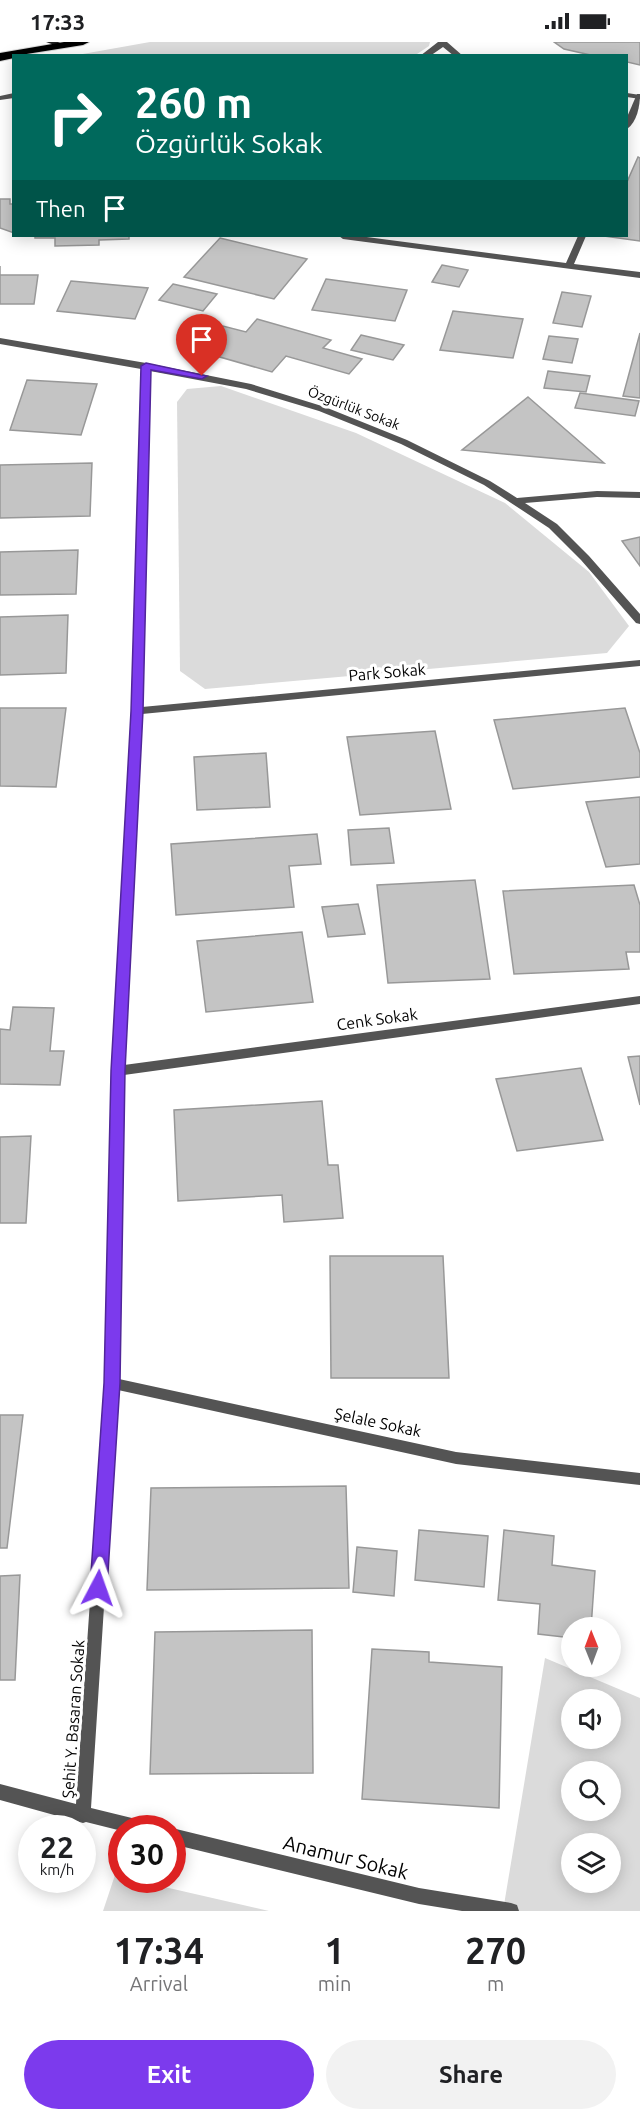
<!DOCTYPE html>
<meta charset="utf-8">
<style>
body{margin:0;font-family:Ubuntu,sans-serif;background:#f2f2f2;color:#202124;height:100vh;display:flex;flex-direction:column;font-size:22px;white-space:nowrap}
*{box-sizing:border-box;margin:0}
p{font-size:20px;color:#757577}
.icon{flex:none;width:33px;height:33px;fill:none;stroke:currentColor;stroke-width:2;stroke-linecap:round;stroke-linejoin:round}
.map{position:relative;height:1869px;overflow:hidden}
.panel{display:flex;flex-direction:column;background:#fff;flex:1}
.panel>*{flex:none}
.guide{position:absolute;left:12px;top:12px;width:616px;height:183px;border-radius:0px;box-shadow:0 3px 15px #0003;background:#00695c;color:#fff;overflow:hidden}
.needle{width:39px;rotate:359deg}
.controls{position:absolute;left:561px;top:1575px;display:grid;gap:12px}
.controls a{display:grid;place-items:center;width:60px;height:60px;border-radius:50%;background:#fff;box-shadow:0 3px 15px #0003;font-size:30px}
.speed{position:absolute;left:18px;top:1773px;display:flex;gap:12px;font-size:30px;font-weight:700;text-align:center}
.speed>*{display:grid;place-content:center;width:78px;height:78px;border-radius:50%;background:#fff;box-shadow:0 3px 15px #0003;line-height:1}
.speed small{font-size:15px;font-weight:400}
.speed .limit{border:9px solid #d22;background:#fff;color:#111}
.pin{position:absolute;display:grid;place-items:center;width:51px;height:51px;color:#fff;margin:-62px -26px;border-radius:50% 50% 50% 0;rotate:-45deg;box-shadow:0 0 6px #0007}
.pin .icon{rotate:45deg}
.me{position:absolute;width:66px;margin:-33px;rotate:4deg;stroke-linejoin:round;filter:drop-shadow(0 0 4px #0008)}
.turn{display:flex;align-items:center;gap:21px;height:126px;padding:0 24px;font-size:27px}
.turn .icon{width:78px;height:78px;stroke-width:2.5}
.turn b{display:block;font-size:42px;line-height:51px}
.then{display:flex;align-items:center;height:57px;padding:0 24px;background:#0003;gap:12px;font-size:22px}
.eta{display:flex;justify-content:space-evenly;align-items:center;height:102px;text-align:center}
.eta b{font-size:36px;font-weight:600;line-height:42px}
.action{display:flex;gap:12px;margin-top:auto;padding:12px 24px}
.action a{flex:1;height:69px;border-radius:36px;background:#7c3aed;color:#fff;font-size:24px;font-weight:600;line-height:69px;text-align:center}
.action a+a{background:#f2f2f2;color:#202124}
.status{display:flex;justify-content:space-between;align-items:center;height:42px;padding:0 30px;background:#fff;direction:ltr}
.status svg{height:16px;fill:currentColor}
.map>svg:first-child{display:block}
</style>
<div class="status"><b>17:33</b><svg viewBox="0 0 49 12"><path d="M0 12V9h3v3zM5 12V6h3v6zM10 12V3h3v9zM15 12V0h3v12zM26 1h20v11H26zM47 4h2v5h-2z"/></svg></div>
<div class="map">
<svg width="640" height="1869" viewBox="0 0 640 1869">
<rect width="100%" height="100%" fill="#fff"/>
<g fill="#dbdbdb" fill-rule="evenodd">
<polygon points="150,0 430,0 429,4 414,14 77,13"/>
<polygon points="221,344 356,391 505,461 589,530 629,584 607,611 205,647 180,629 177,360 187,347"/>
<path d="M545,1616L640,1656V1869H503ZM572,1658H610V1696H572ZM572,1730H610V1768H572ZM572,1802H610V1840H572Z"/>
<polygon points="115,1833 121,1835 122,1838 134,1838 269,1869 103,1869"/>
</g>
<g fill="#c4c4c4" stroke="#989898" stroke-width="1.5">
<polygon points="554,0 640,0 640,23 627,20 627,14 595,14 564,7"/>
<polygon points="638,115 640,116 640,199 604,194 627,194 627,140"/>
<polygon points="0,157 10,157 10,162 14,162 14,191 0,186"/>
<polygon points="35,194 129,194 129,197 99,198 99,203 55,204 55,196 35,196"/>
<polygon points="220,196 307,217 274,257 184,235"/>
<polygon points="442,223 468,228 459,245 432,240"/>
<polygon points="0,224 0,233 38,233 34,262 0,262"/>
<polygon points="326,237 407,248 395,279 312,268"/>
<polygon points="71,239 148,246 135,277 57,269"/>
<polygon points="173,242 217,252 203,269 159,258"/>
<polygon points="562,250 591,254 582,285 553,281"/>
<polygon points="453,269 523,277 513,316 440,308"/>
<polygon points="257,277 331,298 323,306 362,317 349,332 286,314 272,330 199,309 223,284 246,290"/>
<polygon points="640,291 640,356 623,354"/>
<polygon points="361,293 404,303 393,318 351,308"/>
<polygon points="549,294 578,297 572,321 543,317"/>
<polygon points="548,329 590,334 586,350 544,346"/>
<polygon points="27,338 97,342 81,393 10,388"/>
<polygon points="580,351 639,359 635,374 575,366"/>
<polygon points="528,355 604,421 462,408"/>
<polygon points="92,421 90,474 0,476 0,423"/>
<polygon points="640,495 640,524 622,499"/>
<polygon points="78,508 76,552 0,553 0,510"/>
<polygon points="68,573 66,631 0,633 0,575"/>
<polygon points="0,666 66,666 56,745 0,744"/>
<polygon points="625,666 640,711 640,735 513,747 494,678"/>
<polygon points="435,689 451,767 360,773 347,695"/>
<polygon points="266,711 270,765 197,768 194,715"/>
<polygon points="640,755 640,822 606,825 586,760"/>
<polygon points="389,786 394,821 351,823 348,788"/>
<polygon points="317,792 321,822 289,824 294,865 176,873 171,802"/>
<polygon points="475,838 490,937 388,941 377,843"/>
<polygon points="634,843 640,863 640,910 626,910 629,927 514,932 503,849"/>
<polygon points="358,862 365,892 328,895 322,865"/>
<polygon points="302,890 313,960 206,970 197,899"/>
<polygon points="13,965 54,966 50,1009 64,1009 60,1043 0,1042 0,987 10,988"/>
<polygon points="640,1014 640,1063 628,1015"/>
<polygon points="581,1026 603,1098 517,1109 496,1037"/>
<polygon points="322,1059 328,1123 338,1123 343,1176 284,1180 282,1153 178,1159 174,1068"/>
<polygon points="31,1094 26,1181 0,1181 0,1095"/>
<polygon points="330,1214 443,1214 449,1336 331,1336"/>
<polygon points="0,1373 23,1373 7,1506 0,1506"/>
<polygon points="346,1444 349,1546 147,1548 151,1446"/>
<polygon points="419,1488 488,1494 484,1545 415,1538"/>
<polygon points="504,1488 554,1494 552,1523 595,1529 591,1586 572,1586 572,1596 538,1592 540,1562 498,1558"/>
<polygon points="357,1505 397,1509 394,1554 353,1550"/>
<polygon points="20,1533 15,1638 0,1638 0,1534"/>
<polygon points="312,1588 313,1731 150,1732 155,1590"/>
<polygon points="372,1607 429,1610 429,1620 502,1625 499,1766 362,1757"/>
</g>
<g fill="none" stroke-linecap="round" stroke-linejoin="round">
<g stroke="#dbdbdb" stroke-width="2">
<polygon id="highway" points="64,0 89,0 83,3 14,14 14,16 0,19 0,11"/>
</g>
<polyline stroke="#767676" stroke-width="3" stroke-dasharray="1 2" stroke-linecap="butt" points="206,14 260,14"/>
<g fill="#545454" fill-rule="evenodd">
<path d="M637,52H640C640,64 637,80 627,87V75Z"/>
<polygon points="339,194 359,194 566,221 578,194 586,194 574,222 640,230 640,236 343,197"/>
</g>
<g fill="#545454" fill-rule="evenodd">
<polygon points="438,0 447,0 463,14 454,14 443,5 430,14 420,14"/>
<polygon points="14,51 14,56 0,58 0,54"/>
<polygon points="627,51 640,53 640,57 627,55"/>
<polygon points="0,296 146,321 251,342 325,365 407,398 490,439 517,456 597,449 640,450 640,456 597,455 525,461 557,482 589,514 640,572 640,582 636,581 581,518 549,486 484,443 401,402 319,369 246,347 150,329 142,665 640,618 640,624 142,672 124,1023 640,954 640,962 124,1033 119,1337 456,1410 640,1431 640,1443 456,1422 118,1348 91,1766 140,1778 146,1781 148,1786 122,1786 122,1789 86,1780 83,1781 0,1758 0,1742 76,1762 105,1341 112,1029 132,669 141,327 0,302"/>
<polygon points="172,1786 419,1846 511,1861 517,1863 519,1869 462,1869 419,1862 172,1802"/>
</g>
<polygon fill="#212121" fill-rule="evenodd" points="46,0 58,0 67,4 63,6"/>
<use href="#highway" fill="#000" fill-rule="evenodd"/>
</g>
<polygon fill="#7c3aed" stroke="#51269a" stroke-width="1.5" points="146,321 207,334 202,337 151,328 143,669 125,1029 120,1341 107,1546 104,1551 98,1553 92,1551 90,1546 104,1341 111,1029 131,669 141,324"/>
<g text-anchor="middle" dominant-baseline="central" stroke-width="6" stroke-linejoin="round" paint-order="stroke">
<g font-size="14" fill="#000" stroke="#fff">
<text transform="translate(354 366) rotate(21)">Özgürlük Sokak</text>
</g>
<g font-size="16" fill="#000" stroke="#fff">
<text transform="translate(387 630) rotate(-5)">Park Sokak</text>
<text transform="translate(377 977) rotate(-8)">Cenk Sokak</text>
<text transform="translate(378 1380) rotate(12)">Şelale Sokak</text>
<text transform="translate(73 1677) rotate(-86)">Şehit Y. Basaran Sokak</text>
</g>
<g font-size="20" fill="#000" stroke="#fff">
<text transform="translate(346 1815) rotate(14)">Anamur Sokak</text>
</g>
</g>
</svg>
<div class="controls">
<a><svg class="needle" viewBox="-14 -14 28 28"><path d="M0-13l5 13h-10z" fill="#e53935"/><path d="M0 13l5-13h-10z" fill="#757577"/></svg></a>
<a><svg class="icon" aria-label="sound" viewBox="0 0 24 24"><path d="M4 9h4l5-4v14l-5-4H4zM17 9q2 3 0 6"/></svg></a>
<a><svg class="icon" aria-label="search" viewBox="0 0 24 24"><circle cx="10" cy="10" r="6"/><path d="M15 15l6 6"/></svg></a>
<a><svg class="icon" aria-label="layers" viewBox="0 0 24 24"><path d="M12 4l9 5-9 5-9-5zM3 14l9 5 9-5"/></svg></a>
</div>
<div class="speed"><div>22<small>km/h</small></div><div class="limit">30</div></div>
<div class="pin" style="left:202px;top:334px;background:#d93025"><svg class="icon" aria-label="arrive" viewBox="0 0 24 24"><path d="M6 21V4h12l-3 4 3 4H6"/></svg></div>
<svg class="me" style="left:98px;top:1546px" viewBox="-20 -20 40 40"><path d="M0-17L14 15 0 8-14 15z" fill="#7c3aed" stroke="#fff" stroke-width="4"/></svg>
<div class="guide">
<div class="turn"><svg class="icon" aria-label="right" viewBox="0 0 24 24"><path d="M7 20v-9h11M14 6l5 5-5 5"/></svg><div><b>260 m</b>Özgürlük Sokak</div></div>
<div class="then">Then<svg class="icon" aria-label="arrive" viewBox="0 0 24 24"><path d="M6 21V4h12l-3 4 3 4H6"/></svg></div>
</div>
</div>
<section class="panel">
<div class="eta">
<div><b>17:34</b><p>Arrival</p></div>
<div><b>1</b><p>min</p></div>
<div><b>270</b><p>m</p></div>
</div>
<div class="action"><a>Exit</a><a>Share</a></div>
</section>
